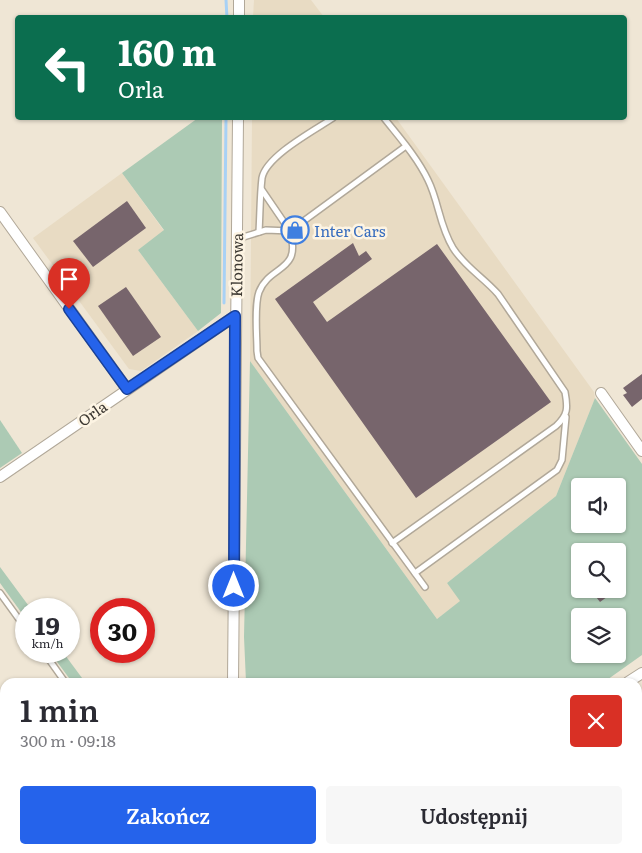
<!DOCTYPE html>
<html lang="pl">
<meta charset="utf-8">
<style>
body{margin:0;font-family:Literata,serif;background:#f7f7f7;color:#2b2b33;height:100vh;display:flex;flex-direction:column;font-size:19px;white-space:nowrap}
*{box-sizing:border-box;margin:0}
p{font-size:16px;color:#7c7c81}
.icon{flex:none;width:28px;height:28px;fill:none;stroke:currentColor;stroke-width:2;stroke-linecap:round;stroke-linejoin:round}
.map{position:relative;flex:1;overflow:hidden}
.panel{position:absolute;left:0px;top:678px;width:642px;height:176px;display:flex;flex-direction:column;background:#fff;border-radius:15px 15px 0 0;box-shadow:0 1px 4px #0004}
.panel>*{flex:none}
.top-card{position:absolute;left:15px;top:15px;width:612px;height:105px;border-radius:5px;box-shadow:0 1px 4px #0004;background:#0b6e4f;color:#fff;overflow:hidden}
.buttons{position:absolute;left:571px;top:478px;display:grid;gap:10px}
.buttons a{display:grid;place-items:center;width:55px;height:55px;border-radius:5px;background:#fff;box-shadow:0 1px 4px #0004;font-size:25px}
.speed{position:absolute;left:15px;top:598px;display:flex;gap:10px;font-size:25px;font-weight:700;text-align:center}
.speed>*{display:grid;place-content:center;width:65px;height:65px;border-radius:50%;background:#fff;box-shadow:0 1px 4px #0004;line-height:1}
.speed small{font-size:12px;font-weight:400}
.speed .limit{border:8px solid #d22;background:#fff;color:#111}
.pin{position:absolute;display:grid;place-items:center;width:42px;height:42px;color:#fff;margin:-51px -21px;border-radius:50% 50% 50% 0;rotate:-45deg;box-shadow:0 0 5px #0007}
.pin .icon{rotate:45deg}
.me{position:absolute;width:55px;margin:-28px;rotate:0deg;stroke-linejoin:round;filter:drop-shadow(0 0 4px #0008)}
.turn{display:flex;align-items:center;gap:18px;height:105px;padding:0 20px;font-size:22px}
.turn .icon{width:65px;height:65px;stroke-width:2.5}
.turn b{display:block;font-size:35px;line-height:42px}
.round{display:grid;place-items:center;flex:none;width:52px;height:52px;border-radius:5px;background:#f7f7f7}
.headline{display:flex;align-items:center;justify-content:space-between;height:85px;padding:0 20px}
h1{font-size:30px;font-weight:600;line-height:38px}
.action{display:flex;gap:10px;margin-top:auto;padding:10px 20px}
.action a{flex:1;height:58px;border-radius:5px;background:#2563eb;color:#fff;font-size:20px;font-weight:600;line-height:58px;text-align:center}
.action a+a{background:#f7f7f7;color:#2b2b33}
.map>svg:first-child{display:block}
</style>
<div class="map">
<svg width="642" height="853" viewBox="0 0 642 853">
<rect width="100%" height="100%" fill="#efe6d5"/>
<g fill="#e8dbc3">
<polygon points="254,0 311,0 324,17 253,17"/>
<polygon points="252,118 396,118 594,392 595,398 556,496 447,583 461,601 437,619 250,361"/>
<polygon points="122,173 164,231 138,250 198,331 141,371 129,369 33,238"/>
<polygon points="404,849 438,849 441,853 398,853"/>
</g>
<g fill="#accab4" fill-rule="evenodd">
<polygon points="198,118 222,118 221,313 198,331 138,250 164,230 122,173"/>
<path d="M250,361L437,619L460,601L447,583L556,496L595,398L642,464V655L604,682H246L244,637ZM580,486H618V524H580ZM580,551H618V589H580ZM580,616H618V654H580Z"/>
<polygon points="0,420 22,453 0,468"/>
<polygon points="0,567 31,609 26,609 26,619 0,583"/>
<polygon points="49,651 62,651 85,682 72,682"/>
<polygon points="244,849 376,849 370,853 243,853"/>
</g>
<g fill="none" stroke-linecap="round" stroke-linejoin="round">
<g stroke="#a8d1f5" stroke-width="3">
<polyline points="226,0 227,18"/>
<polyline points="224,303 226,118"/>
</g>
</g>
<g fill="#77656c">
<polygon points="127,201 146,228 93,267 73,241"/>
<polygon points="353,243 359,256 366,251 372,259 313,302 327,322 437,244 551,402 416,498 275,299"/>
<polygon points="126,287 161,337 133,356 98,306"/>
<polygon points="642,374 642,399 632,407 623,395 627,393 623,388"/>
<polygon points="590,589 618,589 600,602"/>
</g>
<g fill="none" stroke-linecap="round" stroke-linejoin="round">
<g stroke="#b1a899" stroke-width="8">
<g id="lane">
<path d="M384,118C399,137 417,157 428,180C439,202 439,225 453,248C465,267 483,277 498,294L565,392C568,408 568,415 556,426L392,543"/>
<polyline points="262,190 290,231 406,146"/>
<path d="M259,232C260,215 260,195 262,178C266,156 315,130 333,118"/>
<path d="M237,239L266,230L290,231C302,273 270,264 259,292C254,306 257,335 257,351L258,358L425,587"/>
<polyline points="415,573 557,470 562,460 566,417"/>
<polyline points="0,593 26,629"/>
<polyline points="43,651 65,682"/>
<polyline points="187,849 190,853"/>
</g>
</g>
<g stroke="#b1a899" stroke-width="12">
<g id="street">
<polyline points="239,18 239,0"/>
<polyline points="0,212 127,389"/>
<polyline points="601,393 642,451"/>
<polyline points="0,477 235,316"/>
<polyline points="233,682 238,118"/>
<polyline points="628,682 642,673"/>
<polyline points="446,849 449,853"/>
<polyline points="232,853 232,849"/>
<polyline points="383,853 390,849"/>
</g>
</g>
<use href="#lane" stroke="#fff" stroke-width="5"/>
<use href="#street" stroke="#fff" stroke-width="10"/>
</g>
<g fill="none" stroke-linecap="round" stroke-linejoin="round">
<g stroke="#184099" stroke-width="12">
<polyline id="route" points="69,309 127,389 235,316 234,586"/>
</g>
<use href="#route" stroke="#2563eb" stroke-width="9"/>
</g>
<defs>
<g id="shop-ring" transform="scale(1.4375)"><circle r="9.5" fill="#fdf4e3" stroke="#3f7fe0" stroke-width="1.5"/><path d="M-5-2.5h2.3a2.7 3.5 0 0 1 5.4 0H5L5.5 6h-11ZM-1.5-2.5h3a1.5 2.3 0 0 0-3 0Z" fill="#3f7fe0"/></g>
</defs>
<g fill-rule="evenodd">
<use href="#shop-ring" x="295" y="230"/>
</g>
<g text-anchor="middle" dominant-baseline="central" stroke-width="5" stroke-linejoin="round" paint-order="stroke">
<g font-size="15" fill="#366cbe" stroke="#fdf4e3" text-anchor="start">
<text x="314" y="230">Inter Cars</text>
</g>
<g font-size="15" fill="#3b3731" stroke="#fdf4e3">
<text transform="translate(236 265) rotate(-89)">Klonowa</text>
<text transform="translate(92 413) rotate(-35)">Orla</text>
</g>
</g>
</svg>
<div class="buttons">
<a><svg class="icon" aria-label="sound" viewBox="0 0 24 24"><path d="M4 9h4l5-4v14l-5-4H4zM17 9q2 3 0 6"/></svg></a>
<a><svg class="icon" aria-label="search" viewBox="0 0 24 24"><circle cx="10" cy="10" r="6"/><path d="M15 15l6 6"/></svg></a>
<a><svg class="icon" aria-label="layers" viewBox="0 0 24 24"><path d="M12 4l9 5-9 5-9-5zM3 14l9 5 9-5"/></svg></a>
</div>
<div class="speed"><div>19<small>km/h</small></div><div class="limit">30</div></div>
<div class="pin" style="left:69px;top:309px;background:#d93025"><svg class="icon" aria-label="arrive" viewBox="0 0 24 24"><path d="M6 21V4h12l-3 4 3 4H6"/></svg></div>
<svg class="me" style="left:234px;top:586px" viewBox="-20 -20 40 40"><circle r="17" fill="#2563eb" stroke="#fff" stroke-width="3"/><path d="M0-11L8 9 0 5-8 9z" fill="#fff"/></svg>
<div class="top-card">
<div class="turn"><svg class="icon" aria-label="left" viewBox="0 0 24 24"><path d="M17 20v-9H6M10 6l-5 5 5 5"/></svg><div><b>160 m</b>Orla</div></div>
</div>
<section class="panel">
<div class="headline"><div><h1>1 min</h1><p>300 m · 09:18</p></div><a class="round" style="background:#d93025;color:#fff"><svg class="icon" aria-label="close" viewBox="0 0 24 24"><path d="M6 6l12 12M18 6L6 18"/></svg></a></div>
<div class="action"><a>Zakończ</a><a>Udostępnij</a></div>
</section>
</div>
